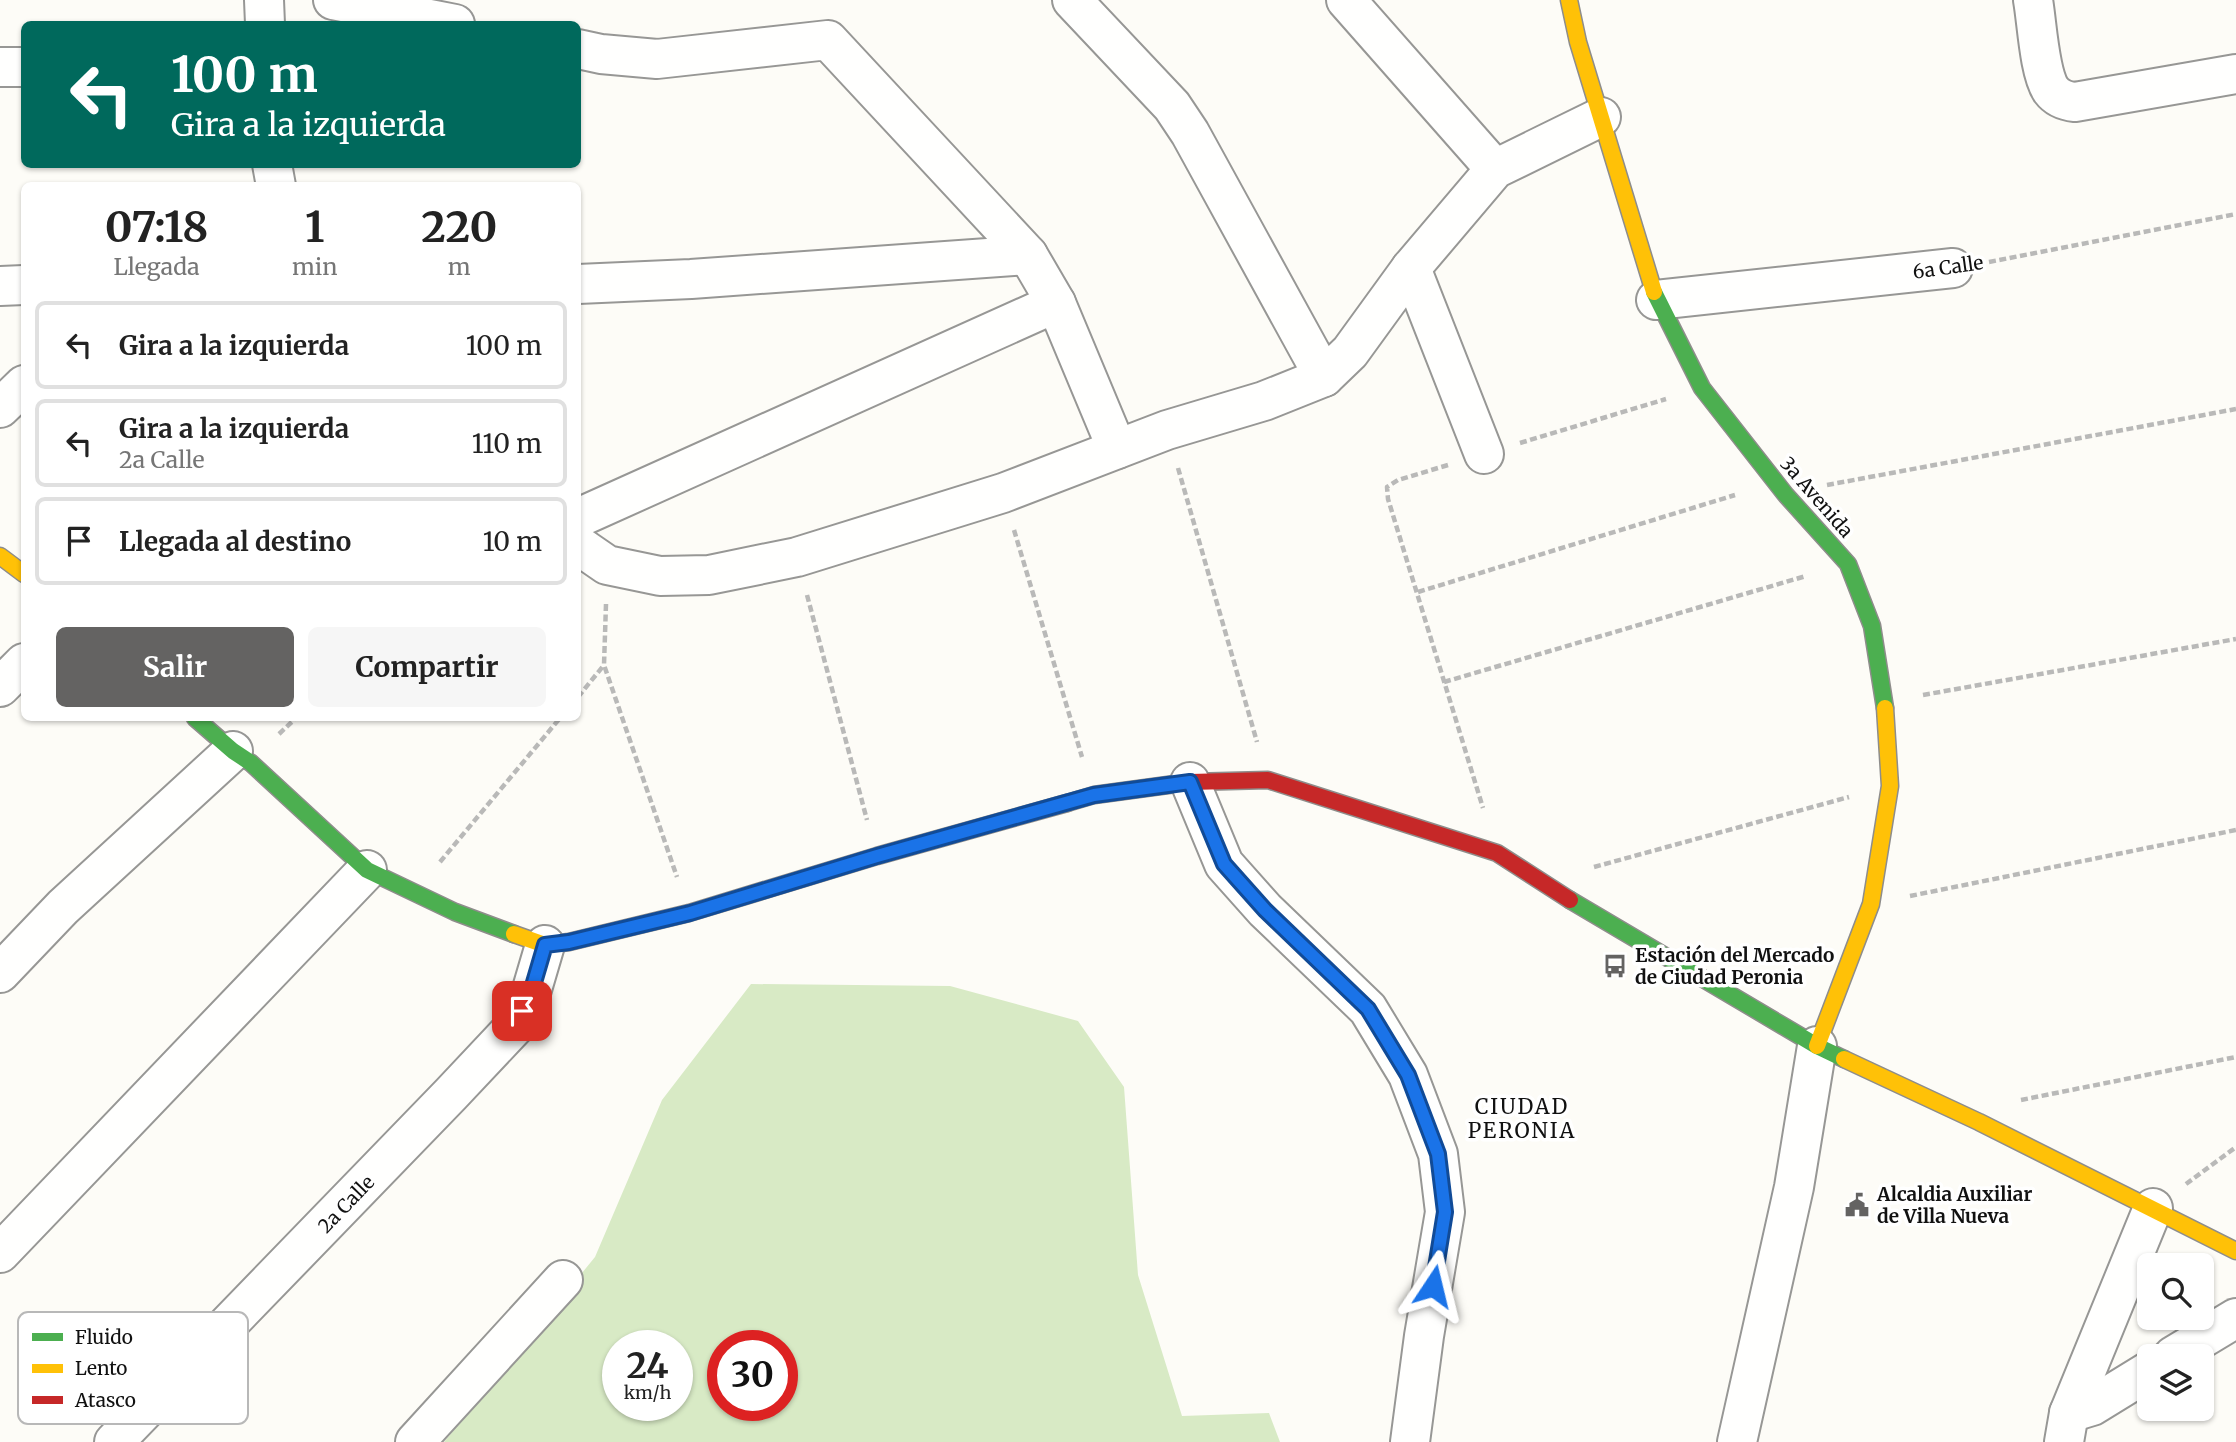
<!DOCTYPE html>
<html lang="es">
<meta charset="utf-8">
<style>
body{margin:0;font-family:Merriweather,serif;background:#f6f6f6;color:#222;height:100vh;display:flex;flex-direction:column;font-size:26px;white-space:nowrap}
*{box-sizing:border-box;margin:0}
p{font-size:23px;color:#767676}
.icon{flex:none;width:38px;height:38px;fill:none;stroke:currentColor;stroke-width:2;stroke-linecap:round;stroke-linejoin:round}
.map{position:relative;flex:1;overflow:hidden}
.drawer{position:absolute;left:21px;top:182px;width:560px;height:539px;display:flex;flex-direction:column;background:#fff;border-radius:10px;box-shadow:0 2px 5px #0004}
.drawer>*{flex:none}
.top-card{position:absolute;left:21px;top:21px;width:560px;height:147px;border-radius:10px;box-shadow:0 2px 5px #0004;background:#00695c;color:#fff;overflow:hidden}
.tools{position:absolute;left:2137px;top:1253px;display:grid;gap:14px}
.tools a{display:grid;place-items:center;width:77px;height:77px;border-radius:10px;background:#fff;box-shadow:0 2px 5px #0004;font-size:35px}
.speed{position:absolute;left:602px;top:1330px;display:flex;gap:14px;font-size:35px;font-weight:700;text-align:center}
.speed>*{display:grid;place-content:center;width:91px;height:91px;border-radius:50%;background:#fff;box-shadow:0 2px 5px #0004;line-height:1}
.speed small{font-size:18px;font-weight:400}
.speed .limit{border:10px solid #d22;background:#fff;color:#111}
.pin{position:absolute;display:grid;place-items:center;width:60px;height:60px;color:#fff;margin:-30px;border-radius:14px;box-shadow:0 4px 10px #0006}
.me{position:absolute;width:77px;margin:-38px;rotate:10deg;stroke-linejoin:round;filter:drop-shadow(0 0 5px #0008)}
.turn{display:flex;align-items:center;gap:24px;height:147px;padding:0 35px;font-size:32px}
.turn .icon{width:91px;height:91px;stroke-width:2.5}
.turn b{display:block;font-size:49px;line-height:60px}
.eta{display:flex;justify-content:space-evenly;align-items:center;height:119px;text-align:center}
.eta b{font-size:42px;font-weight:700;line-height:49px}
.button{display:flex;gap:14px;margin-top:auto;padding:14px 35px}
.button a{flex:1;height:80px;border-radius:10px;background:#646362;color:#fff;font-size:28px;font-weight:700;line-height:80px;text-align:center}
.button a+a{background:#f6f6f6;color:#222}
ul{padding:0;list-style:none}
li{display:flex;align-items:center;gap:21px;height:88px;margin:0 14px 10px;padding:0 21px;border:4px solid #e0e0e0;border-radius:10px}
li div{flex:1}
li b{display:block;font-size:26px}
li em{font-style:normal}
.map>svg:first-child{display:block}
</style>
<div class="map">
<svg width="2236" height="1442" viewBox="0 0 2236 1442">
<rect width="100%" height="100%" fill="#fdfcf7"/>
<path fill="#d8eac5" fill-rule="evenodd" d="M751,984L950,986L1078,1021L1124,1087L1138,1275L1182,1416L1269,1413L1280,1442H444L595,1257L662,1100ZM618,1346H677V1405H618ZM723,1346H782V1405H723Z"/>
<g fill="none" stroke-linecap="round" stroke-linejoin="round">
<g stroke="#979795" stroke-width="42">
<g id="street">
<polyline points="264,0 265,24"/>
<polyline points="333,0 455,24"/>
<polyline points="1072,0 1172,106 1190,133 1324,377"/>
<polyline points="1346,0 1495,169"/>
<path d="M2033,0C2037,22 2039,72 2051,90C2057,98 2065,101 2075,102L2236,74"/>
<polyline points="578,49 601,54 657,59 828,40 1028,255 1056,303 1117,449"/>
<polyline points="0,67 24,67"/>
<polyline points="272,164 276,186"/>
<polyline points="1411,268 1484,454"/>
<polyline points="578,284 691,279 1028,255"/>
<polyline points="0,286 24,285"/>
<polyline points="1656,300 1953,268"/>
<polyline points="0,408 24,385"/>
<polyline points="578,518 1056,303"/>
<polyline points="578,545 607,565 660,576 709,575 797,557 1003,493 1167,430 1264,401 1324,377 1350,352 1411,268 1495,169 1601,117"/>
<polyline points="0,687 24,663"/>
<polyline points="1190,782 1224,864 1265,910 1368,1009 1408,1075 1438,1154 1445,1212 1424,1336 1410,1442"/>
<polyline points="0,973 63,907 233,751"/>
<polyline points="0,1253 367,870"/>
<polyline points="2173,1356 2236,1318"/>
<polyline points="2069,1413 2092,1406 2149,1371"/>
<polyline points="114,1442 451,1094 515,1026 530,996 545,945"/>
<polyline points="415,1442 563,1280"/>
<polyline points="1737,1442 1794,1187 1817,1046"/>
<polyline points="2064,1442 2069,1413 2153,1208"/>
</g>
</g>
<g stroke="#8e8d8b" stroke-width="19">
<g id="fast">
<polyline points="1654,292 1702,388 1785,494 1848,564 1872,626 1885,708"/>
<polyline points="195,718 233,751 251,763 367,870 455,912 514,934"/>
<polyline points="1570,900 1817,1046 1844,1059"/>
</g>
</g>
<g stroke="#8e8d8b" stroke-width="19">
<g id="slow">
<polyline points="1569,0 1578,42 1654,292"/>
<polyline points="0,556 24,574"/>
<polyline points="514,934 545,945 569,942 689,913 877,856 1067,803"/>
<polyline points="1817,1046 1871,904 1890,786 1885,708"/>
<polyline points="1844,1059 1979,1122 2236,1251"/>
</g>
</g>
<g stroke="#8e8d8b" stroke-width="19">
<polyline id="jam" points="1067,803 1094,795 1190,782 1268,780 1497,853 1570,900"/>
</g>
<g stroke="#b9b9b8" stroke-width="4.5" stroke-dasharray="7 3.5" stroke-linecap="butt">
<polyline points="1989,262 2236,214"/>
<polyline points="1520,443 1666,399"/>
<polyline points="1448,465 1398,480 1387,487 1388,499 1483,808"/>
<polyline points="1178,468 1257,742"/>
<polyline points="1827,485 2236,409"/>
<polyline points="1014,530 1082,757"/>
<polyline points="1418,592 1735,495"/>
<polyline points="807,595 867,820"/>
<polyline points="606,604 604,665 677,877"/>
<polyline points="1444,682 1806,576"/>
<polyline points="1923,695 2236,639"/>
<polyline points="578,697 604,665"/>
<polyline points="279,734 296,718"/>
<polyline points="440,862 560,718"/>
<polyline points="1594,867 1849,797"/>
<polyline points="1910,896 2236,830"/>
<polyline points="2021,1100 2236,1057"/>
<polyline points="2186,1184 2236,1147"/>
</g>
<use href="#street" stroke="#fffffe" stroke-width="38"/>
<use href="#fast" stroke="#4caf50" stroke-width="16"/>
<use href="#slow" stroke="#ffc107" stroke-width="16"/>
<use href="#jam" stroke="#c62828" stroke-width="16"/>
</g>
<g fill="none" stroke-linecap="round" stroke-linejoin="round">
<g stroke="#114b97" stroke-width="18">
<polyline id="route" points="522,1011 530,996 545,945 569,942 690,913 877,856 1094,795 1190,782 1224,864 1265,910 1368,1009 1408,1075 1438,1154 1445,1212 1433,1286"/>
</g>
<use href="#route" stroke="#1a73e8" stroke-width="12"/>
</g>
<defs>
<g id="bus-bare" transform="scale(1.89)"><path d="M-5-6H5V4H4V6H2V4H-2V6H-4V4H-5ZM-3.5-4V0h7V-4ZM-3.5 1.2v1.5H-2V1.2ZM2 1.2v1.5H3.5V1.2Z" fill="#646362" stroke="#fff" stroke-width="2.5" paint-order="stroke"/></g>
<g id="civic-bare" transform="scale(1.89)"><path d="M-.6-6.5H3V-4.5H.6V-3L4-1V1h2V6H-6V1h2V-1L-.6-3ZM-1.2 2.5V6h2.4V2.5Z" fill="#646362" stroke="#fff" stroke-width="2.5" paint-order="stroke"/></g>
</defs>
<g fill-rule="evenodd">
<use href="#bus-bare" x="1615" y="966"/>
<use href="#civic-bare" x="1857" y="1205"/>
</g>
<g text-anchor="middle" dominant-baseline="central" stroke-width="7" stroke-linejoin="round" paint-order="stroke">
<g font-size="19" fill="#111" stroke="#fff">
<text transform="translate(1948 267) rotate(-8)">6a Calle</text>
<text transform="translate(1817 497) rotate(49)">3a Avenida</text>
<text transform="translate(346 1204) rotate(-46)">2a Calle</text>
</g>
<g font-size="19" font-weight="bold" fill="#111" stroke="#fff" text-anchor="start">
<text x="1635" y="955">Estación del Mercado<tspan x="1635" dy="22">de Ciudad Peronia</tspan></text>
<text x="1877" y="1194">Alcaldia Auxiliar<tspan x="1877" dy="22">de Villa Nueva</tspan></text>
</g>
<g font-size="21" letter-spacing="2" fill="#111" stroke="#fff">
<text x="1522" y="1106">CIUDAD<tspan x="1522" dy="24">PERONIA</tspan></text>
</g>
</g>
<rect x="18" y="1312" width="230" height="112" rx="10" fill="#fff" stroke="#b8b8b8" stroke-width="2"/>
<rect x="32" y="1333" width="31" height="8" fill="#4caf50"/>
<rect x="32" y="1364" width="31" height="9" fill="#ffc107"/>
<rect x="32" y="1396" width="31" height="8" fill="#c62828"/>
<g font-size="19" fill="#111">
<text x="75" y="1344">Fluido</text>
<text x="75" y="1375">Lento</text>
<text x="75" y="1407">Atasco</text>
</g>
</svg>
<div class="tools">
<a><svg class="icon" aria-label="search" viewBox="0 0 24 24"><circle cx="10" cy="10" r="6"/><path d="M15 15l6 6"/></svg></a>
<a><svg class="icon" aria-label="layers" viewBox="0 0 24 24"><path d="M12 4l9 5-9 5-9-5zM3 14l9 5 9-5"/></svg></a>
</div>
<div class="speed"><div>24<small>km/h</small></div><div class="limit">30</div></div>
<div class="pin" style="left:522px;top:1011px;background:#d93025"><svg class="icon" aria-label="arrive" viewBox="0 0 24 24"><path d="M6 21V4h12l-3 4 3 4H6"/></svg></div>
<svg class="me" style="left:1433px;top:1286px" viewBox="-20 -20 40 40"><path d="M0-17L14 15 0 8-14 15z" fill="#1a73e8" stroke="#fff" stroke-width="4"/></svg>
<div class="top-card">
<div class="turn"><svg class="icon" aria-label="left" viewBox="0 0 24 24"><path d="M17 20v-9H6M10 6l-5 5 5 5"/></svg><div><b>100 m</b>Gira a la izquierda</div></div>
</div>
<section class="drawer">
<div class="eta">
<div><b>07:18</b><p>Llegada</p></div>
<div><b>1</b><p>min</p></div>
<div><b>220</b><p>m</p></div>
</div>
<ul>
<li><svg class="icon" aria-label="left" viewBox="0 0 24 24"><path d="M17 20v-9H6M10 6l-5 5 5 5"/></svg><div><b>Gira a la izquierda</b></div><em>100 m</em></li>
<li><svg class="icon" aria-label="left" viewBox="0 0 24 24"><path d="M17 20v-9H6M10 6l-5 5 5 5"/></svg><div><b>Gira a la izquierda</b><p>2a Calle</p></div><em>110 m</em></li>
<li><svg class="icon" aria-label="arrive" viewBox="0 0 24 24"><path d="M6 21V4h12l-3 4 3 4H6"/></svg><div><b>Llegada al destino</b></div><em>10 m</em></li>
</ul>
<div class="button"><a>Salir</a><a>Compartir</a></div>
</section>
</div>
